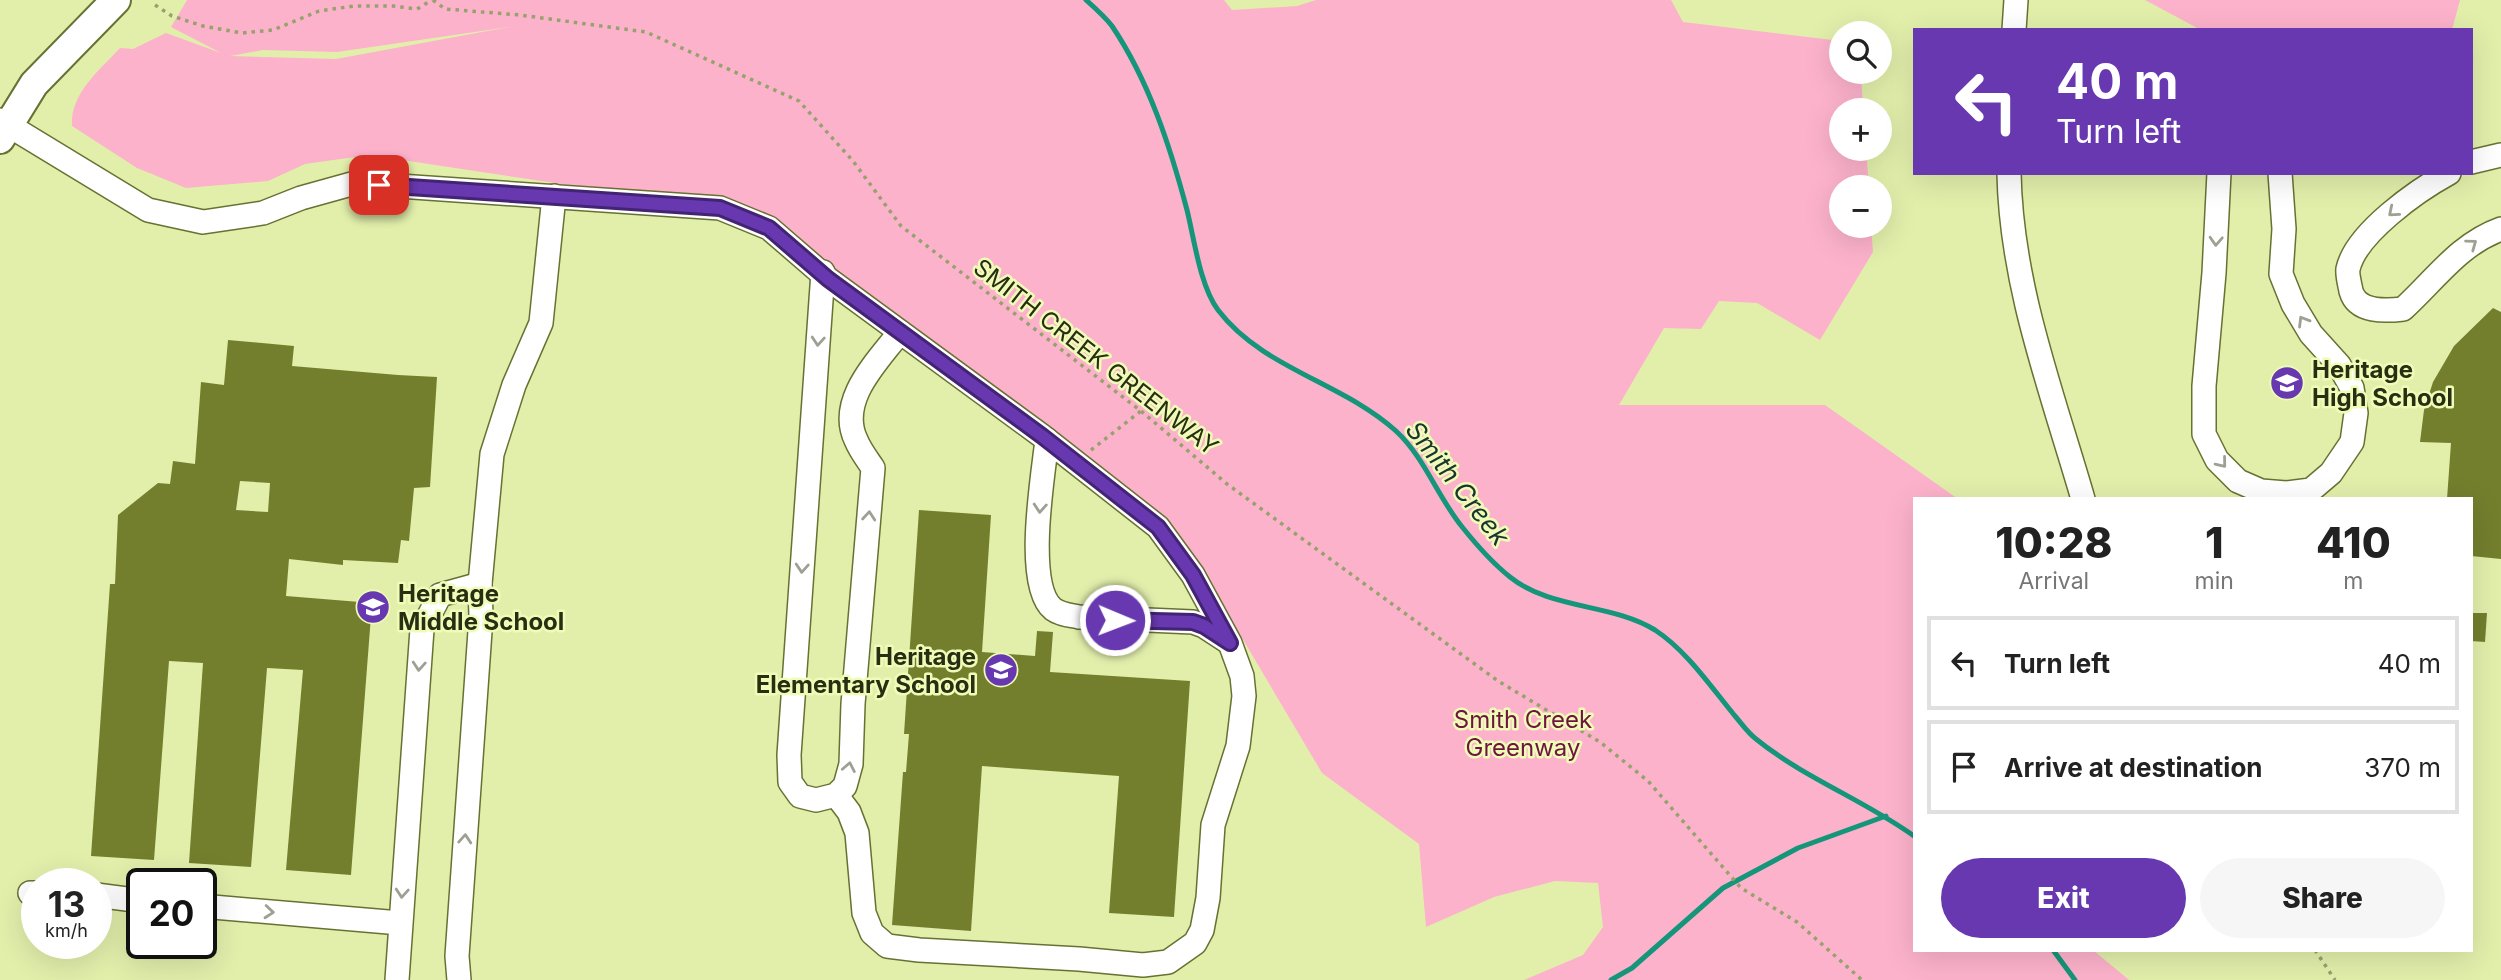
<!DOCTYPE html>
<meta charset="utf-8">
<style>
body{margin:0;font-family:Inter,sans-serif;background:#f6f6f6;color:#222;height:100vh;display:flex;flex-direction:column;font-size:26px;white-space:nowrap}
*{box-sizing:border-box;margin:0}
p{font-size:23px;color:#767676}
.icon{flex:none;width:38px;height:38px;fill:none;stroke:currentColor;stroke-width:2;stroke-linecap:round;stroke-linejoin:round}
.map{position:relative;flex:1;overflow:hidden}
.details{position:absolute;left:1913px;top:497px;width:560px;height:455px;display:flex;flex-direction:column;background:#fff;border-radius:0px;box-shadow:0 7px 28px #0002}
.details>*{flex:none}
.guide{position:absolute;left:1913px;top:28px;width:560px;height:147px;border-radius:0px;box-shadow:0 7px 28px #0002;background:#6738af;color:#fff;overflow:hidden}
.tools{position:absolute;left:1829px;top:21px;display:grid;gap:14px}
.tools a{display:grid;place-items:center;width:63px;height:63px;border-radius:50%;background:#fff;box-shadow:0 7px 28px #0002;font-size:35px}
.speed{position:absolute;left:21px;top:868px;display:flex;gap:14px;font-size:35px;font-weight:700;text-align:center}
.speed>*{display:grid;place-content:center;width:91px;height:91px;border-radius:50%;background:#fff;box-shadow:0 7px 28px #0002;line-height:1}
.speed small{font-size:18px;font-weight:400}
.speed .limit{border:4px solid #111;border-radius:10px;background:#fff;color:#111}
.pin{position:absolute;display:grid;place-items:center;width:60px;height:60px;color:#fff;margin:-30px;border-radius:14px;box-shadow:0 4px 10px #0006}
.me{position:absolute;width:77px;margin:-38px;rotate:91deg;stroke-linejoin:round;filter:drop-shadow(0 0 5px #0008)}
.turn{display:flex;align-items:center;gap:24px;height:147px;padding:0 28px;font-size:32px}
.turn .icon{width:91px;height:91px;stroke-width:2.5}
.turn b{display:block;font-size:49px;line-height:60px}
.eta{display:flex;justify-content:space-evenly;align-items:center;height:119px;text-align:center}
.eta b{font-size:42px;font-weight:800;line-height:49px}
.action{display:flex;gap:14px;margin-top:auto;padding:14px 28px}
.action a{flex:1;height:80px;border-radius:42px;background:#6738af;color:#fff;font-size:28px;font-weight:800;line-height:80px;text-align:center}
.action a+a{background:#f6f6f6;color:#222}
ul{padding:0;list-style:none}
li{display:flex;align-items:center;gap:21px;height:94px;margin:0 14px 10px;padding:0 14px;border:4px solid #e0e0e0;border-radius:0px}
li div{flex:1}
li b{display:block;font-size:26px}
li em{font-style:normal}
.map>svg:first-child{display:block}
</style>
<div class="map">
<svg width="2501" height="980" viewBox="0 0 2501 980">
<rect width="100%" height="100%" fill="#e2efab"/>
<g fill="#fcb2cb" fill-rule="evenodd">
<path d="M187,0H1224L1232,10L1297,6L1316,0H1671L1683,22L1841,41V72H1861L1863,110H1841V149H1866L1869,187H1841V226H1871L1873,252L1820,340L1757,303L1719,301L1701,329L1664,328L1619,405H1825L1958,499H1914V950H2093L2129,980H1524L1583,955L1603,927L1598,883L1555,881L1494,897L1426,927L1419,844L1322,773L1200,567L828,279L720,208L369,155L305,164L268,181L186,188L137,168L72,126C70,93 100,70 120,48L133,49L166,33L221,53L171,27ZM509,27L336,59L230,56L263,50L337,52Z"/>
<polygon points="2145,0 2460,0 2452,30 2201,30"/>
</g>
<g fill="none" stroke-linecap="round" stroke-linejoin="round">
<g stroke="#159579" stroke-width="5">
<path d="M1086,0C1095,8 1105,17 1112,26C1149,81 1170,146 1187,210C1194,238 1200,286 1218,310C1263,369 1342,382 1396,431C1425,458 1438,498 1463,528C1475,543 1495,565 1510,577C1551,610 1611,603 1655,630C1687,651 1711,687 1735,716C1742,724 1748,733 1756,739C1804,778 1864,800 1914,836"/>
<polyline points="2053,950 2075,980"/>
<polyline points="1611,980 1632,968 1723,888 1798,848 1886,816"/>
</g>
</g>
<g fill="#737f2d" fill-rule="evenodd">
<polygon points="2493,308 2501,312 2501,559 2471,556 2471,499 2447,499 2451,443 2420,442 2424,410 2433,382 2454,346"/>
<path d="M228,340L294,346L292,366L398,375L437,377L430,487L414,488L409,541L401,540L398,563L343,560V565L289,559L286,596L372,603L351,875L286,870L303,670L267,668L251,867L189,863L203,663L169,661L154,860L91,856L110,584H115L118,515L158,483L170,484L173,461L195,464L201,382L224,385ZM240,481L270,483L268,512L236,510Z"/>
<polygon points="919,510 991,515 982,652 1035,656 1037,631 1053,632 1050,672 1190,681 1174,917 1109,913 1119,776 982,766 971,931 892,925 903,772 906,772 909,734 904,734"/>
<polygon points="2471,613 2487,613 2485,642 2471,641"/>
</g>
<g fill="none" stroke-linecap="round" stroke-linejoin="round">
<g stroke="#677132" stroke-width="26">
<g id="minor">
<polyline points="2014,30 2016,0"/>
<polyline points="0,120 148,210 203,222 263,213 301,198 355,183 720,208 769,228 828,279 1042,436 1158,527 1193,575 1230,643 1242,676 1244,696 1238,746 1213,825 1208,898 1202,930 1195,943 1168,962 1143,965 1079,959 919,950 887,946 872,933 864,913 857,833 849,812 836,795"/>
<polyline points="2471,162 2501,155"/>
<path d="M2009,173C2011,285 2052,392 2083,499"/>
<polyline points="2219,173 2214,273 2204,386 2204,434 2217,460 2238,481 2261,491 2286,493 2311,490 2331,473 2352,442 2356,413 2352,388 2339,365 2311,334 2293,304 2281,274 2284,229 2280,173"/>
<path d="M2449,173C2418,190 2356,233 2348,269C2347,275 2350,285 2351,291C2357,313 2386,311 2403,309C2435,280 2459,244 2501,229"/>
<path d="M823,272L789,755L790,782L800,796L816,800L836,795L845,786L851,764L853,704L873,468C867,459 860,450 856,440C837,400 878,361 900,332"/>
<path d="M1047,440C1043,476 1024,585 1053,609C1061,615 1070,615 1079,617L1193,622L1204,626L1227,641"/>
<polyline points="30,893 37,893"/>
<polyline points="96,895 142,901"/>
<polyline points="201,906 400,923"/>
<polyline points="397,980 422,629 440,595 480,584"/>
<polyline points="459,980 457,956 481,617 480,584 492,454 514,385 541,323 554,196"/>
</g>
</g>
<g stroke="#677132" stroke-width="32">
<polyline id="major" points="0,139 34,84 116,0"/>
</g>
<g stroke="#97a16d" stroke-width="3.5" stroke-dasharray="3.5 5" stroke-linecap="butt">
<polyline points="433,0 445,9 520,15 646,32 799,101 853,161 901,226 1141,411 1227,484 1498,681 1600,742 1648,781 1741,888 1797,922 1862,980"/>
<polyline points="155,5 172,16 203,26 242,33 273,30 319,11 354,6 393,6 417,9 432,0"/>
<polyline points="1091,450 1141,411"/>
<polyline points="2315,950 2335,980"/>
</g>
<use href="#minor" stroke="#fff" stroke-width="23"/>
<use href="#major" stroke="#fff" stroke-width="28"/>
</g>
<defs><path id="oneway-chevron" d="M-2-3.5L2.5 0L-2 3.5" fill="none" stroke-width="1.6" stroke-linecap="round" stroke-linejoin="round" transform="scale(1.75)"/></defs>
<g stroke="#9fa094">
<use href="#oneway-chevron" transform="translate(2393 212) rotate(140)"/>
<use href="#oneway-chevron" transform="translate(2216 241) rotate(93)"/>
<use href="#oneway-chevron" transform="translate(2472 244) rotate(-36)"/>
<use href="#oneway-chevron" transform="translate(2303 321) rotate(-121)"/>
<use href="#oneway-chevron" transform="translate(818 341) rotate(94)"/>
<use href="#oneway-chevron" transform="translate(2222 463) rotate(51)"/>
<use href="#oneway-chevron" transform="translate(1040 508) rotate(94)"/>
<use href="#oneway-chevron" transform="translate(869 516) rotate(-85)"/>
<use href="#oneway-chevron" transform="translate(802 568) rotate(94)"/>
<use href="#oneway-chevron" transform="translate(419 666) rotate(94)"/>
<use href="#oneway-chevron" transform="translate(849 767) rotate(-79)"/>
<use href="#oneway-chevron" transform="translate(465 839) rotate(-86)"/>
<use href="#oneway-chevron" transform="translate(402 893) rotate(94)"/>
<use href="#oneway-chevron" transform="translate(269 912) rotate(5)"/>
</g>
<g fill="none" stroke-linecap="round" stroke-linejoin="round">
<g stroke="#432472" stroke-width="18">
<polyline id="route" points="379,185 720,208 769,228 828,279 1042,436 1158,527 1193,575 1230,643 1204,626 1193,622 1115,620"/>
</g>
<use href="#route" stroke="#6738af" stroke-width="12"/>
</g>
<defs>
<g id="school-disc" transform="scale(1.75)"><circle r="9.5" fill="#6738af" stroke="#effcb8"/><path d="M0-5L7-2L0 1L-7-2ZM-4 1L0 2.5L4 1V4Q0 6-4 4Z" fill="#fff"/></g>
</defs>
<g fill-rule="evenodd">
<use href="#school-disc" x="2287" y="383"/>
<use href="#school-disc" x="373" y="607"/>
<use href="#school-disc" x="1001" y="670"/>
</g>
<g text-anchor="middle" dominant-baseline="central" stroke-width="5" stroke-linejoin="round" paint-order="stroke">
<g font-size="24" fill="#292d12" stroke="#effcb8">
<text transform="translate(1096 357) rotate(38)">SMITH CREEK GREENWAY</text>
</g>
<g font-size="24" font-weight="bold" fill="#292d12" stroke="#effcb8" text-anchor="start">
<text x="2312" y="369">Heritage<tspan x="2312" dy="28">High School</tspan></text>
<text x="398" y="593">Heritage<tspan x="398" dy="28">Middle School</tspan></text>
<text x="976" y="656" text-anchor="end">Heritage<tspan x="976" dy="28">Elementary School</tspan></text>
</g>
<g font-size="24" fill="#6f133f" stroke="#effcb8">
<text x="1523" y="719">Smith Creek<tspan x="1523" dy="28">Greenway</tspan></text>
</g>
<g font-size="26" font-style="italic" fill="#1b342e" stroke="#effcb8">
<text transform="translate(1458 483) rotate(52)">Smith Creek</text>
</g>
</g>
</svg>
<div class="tools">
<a><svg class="icon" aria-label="search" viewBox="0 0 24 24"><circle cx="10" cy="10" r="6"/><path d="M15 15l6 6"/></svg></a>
<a>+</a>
<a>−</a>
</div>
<div class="speed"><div>13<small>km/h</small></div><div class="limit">20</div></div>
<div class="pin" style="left:379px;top:185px;background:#d93025"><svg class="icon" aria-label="arrive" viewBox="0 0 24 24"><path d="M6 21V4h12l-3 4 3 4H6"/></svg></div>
<svg class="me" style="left:1115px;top:620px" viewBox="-20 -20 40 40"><circle r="17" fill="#6738af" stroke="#fff" stroke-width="3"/><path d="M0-11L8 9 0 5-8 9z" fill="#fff"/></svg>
<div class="guide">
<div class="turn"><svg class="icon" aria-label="left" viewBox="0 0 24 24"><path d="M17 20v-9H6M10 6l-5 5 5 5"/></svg><div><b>40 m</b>Turn left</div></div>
</div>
<section class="details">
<div class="eta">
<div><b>10:28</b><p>Arrival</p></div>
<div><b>1</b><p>min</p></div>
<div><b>410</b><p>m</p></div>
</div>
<ul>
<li><svg class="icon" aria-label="left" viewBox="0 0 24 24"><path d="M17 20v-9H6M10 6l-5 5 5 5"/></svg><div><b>Turn left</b></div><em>40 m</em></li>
<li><svg class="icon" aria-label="arrive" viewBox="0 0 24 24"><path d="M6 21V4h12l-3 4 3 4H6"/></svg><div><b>Arrive at destination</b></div><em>370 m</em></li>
</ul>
<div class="action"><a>Exit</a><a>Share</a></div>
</section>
</div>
